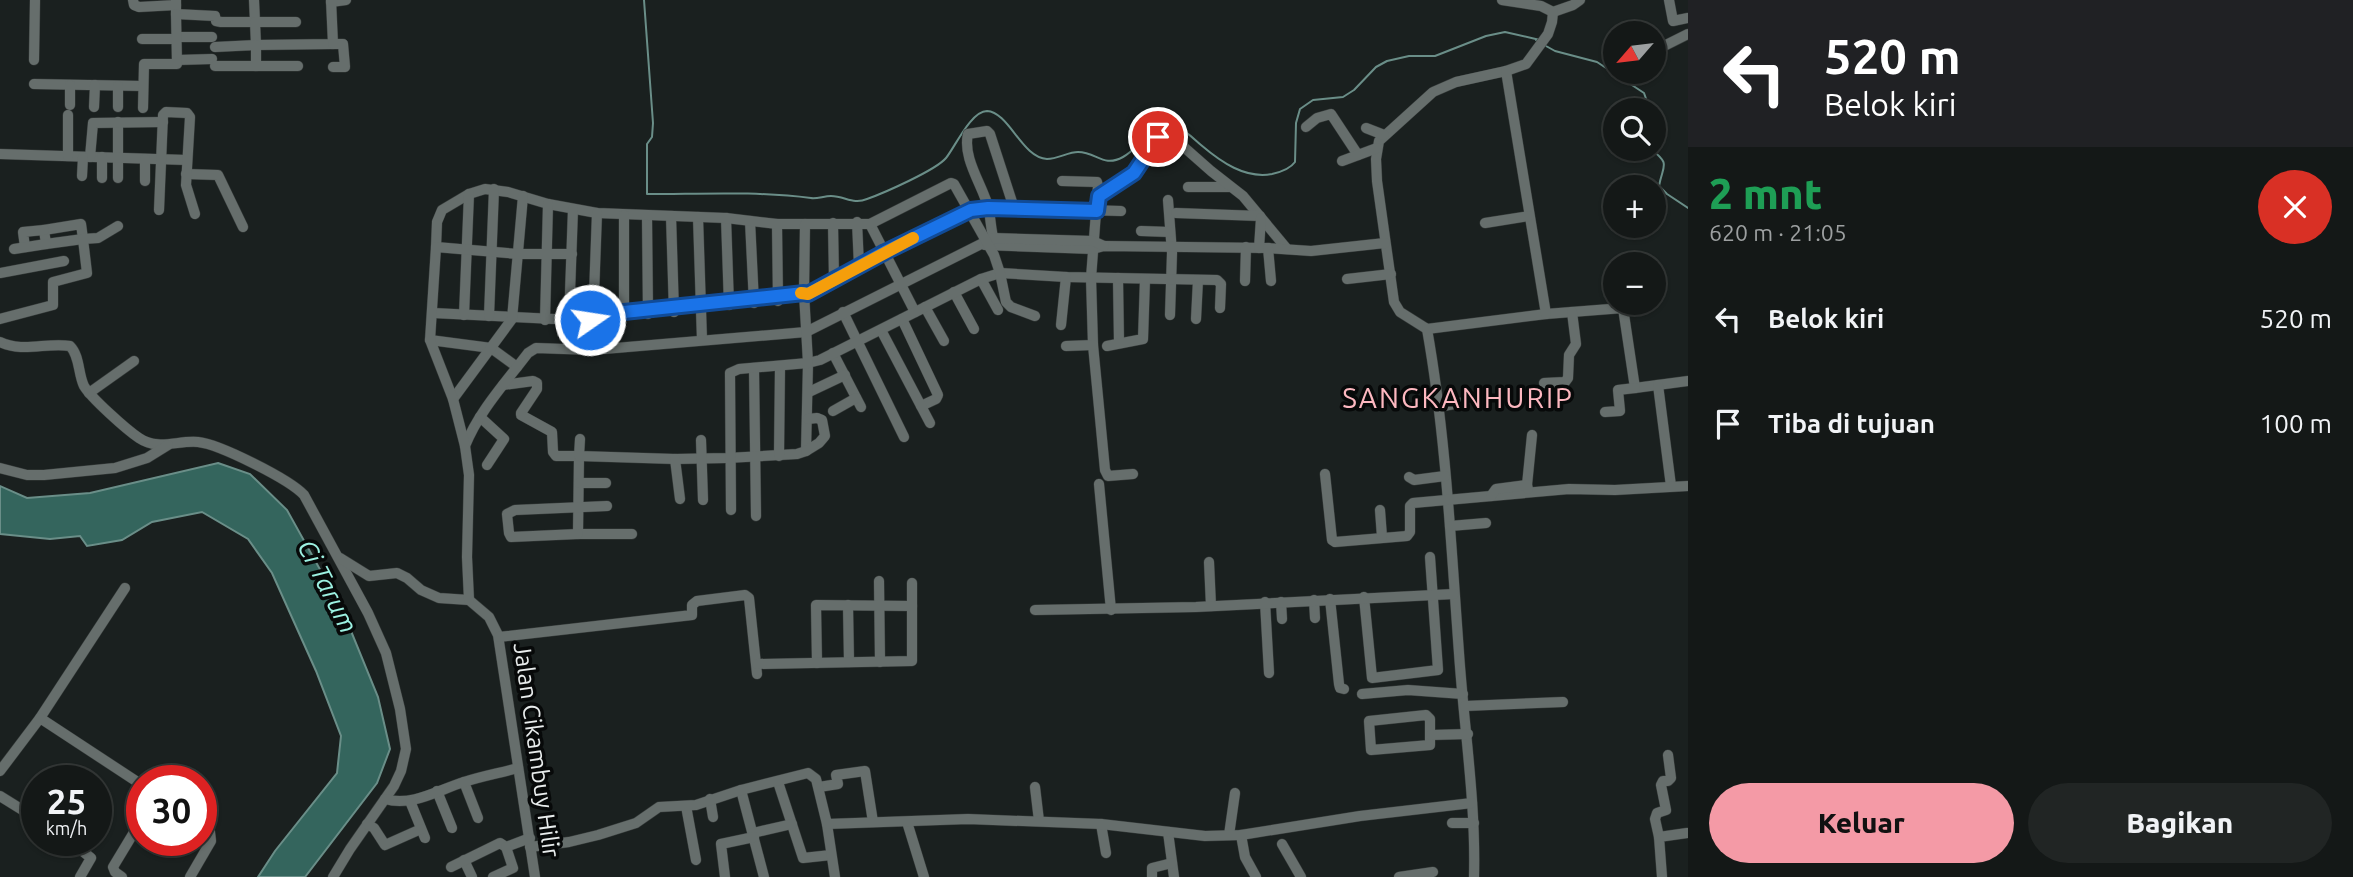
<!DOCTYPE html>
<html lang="id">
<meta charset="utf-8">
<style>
body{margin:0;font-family:Ubuntu,sans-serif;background:#212524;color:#f1f3f6;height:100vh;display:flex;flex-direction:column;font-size:26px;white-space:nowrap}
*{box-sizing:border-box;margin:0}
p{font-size:23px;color:#9da0a1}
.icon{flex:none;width:38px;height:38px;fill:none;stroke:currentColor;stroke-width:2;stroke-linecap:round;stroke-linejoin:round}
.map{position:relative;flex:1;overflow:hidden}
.details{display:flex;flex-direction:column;background:#141817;width:665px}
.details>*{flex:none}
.banner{background:#202124;color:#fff;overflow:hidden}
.needle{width:46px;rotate:242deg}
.fabs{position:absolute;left:1603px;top:21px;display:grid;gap:14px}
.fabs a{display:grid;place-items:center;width:63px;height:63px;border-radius:50%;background:#141817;box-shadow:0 2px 5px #0004,0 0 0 2px #333736;font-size:35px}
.speed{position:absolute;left:21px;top:765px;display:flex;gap:14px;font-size:35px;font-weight:700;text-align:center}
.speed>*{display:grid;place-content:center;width:91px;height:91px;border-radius:50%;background:#141817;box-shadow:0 2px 5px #0004,0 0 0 2px #333736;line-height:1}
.speed small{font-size:18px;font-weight:400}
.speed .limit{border:10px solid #d22;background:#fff;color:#111}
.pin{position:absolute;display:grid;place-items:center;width:60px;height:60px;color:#fff;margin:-30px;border:4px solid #fff;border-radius:50%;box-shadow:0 2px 7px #0007}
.me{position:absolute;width:77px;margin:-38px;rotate:77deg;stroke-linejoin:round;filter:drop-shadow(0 0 5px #0008)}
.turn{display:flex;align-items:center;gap:24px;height:147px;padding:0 21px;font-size:32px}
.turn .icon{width:91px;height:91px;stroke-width:2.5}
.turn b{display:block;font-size:49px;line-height:60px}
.round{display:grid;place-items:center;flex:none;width:74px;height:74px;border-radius:37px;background:#212524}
.summary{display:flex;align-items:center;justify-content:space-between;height:119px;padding:0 21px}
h1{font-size:42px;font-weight:800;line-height:52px;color:#1e9e55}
.cta{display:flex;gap:14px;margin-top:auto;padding:14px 21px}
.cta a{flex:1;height:80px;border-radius:42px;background:#f49aa6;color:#111;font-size:28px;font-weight:800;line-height:80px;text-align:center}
.cta a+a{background:#212524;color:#f1f3f6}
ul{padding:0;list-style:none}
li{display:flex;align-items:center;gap:21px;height:105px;padding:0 21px}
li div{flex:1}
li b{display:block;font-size:26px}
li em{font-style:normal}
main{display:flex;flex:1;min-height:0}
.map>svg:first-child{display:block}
</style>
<main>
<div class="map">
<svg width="1688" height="877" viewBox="0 0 1688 877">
<rect width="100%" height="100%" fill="#1a201f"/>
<polygon fill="#34655d" stroke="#6a8e88" stroke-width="2" points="218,463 250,474 287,510 342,609 378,697 390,749 377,783 305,877 258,877 275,851 337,773 341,736 316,671 272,573 248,539 202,512 152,522 122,540 87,546 80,536 50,539 0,534 0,486 27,498 90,493"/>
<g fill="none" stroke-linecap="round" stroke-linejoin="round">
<g stroke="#6a8e88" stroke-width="2">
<path d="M644,0L653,123L652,137L647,144V194C702,194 756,191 811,198C817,199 824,196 831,196C845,196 853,205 867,199C884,193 936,170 946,158C955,147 971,111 987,111C1009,112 1022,158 1047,159C1058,159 1068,152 1078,152C1097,152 1103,168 1123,157C1138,149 1156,120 1176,126C1185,130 1194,139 1201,145C1221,162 1245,179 1272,174C1281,172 1290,169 1295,162L1296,123L1300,109L1313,100L1343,97L1354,90L1376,67L1387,61L1409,56H1435L1486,36L1505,32L1540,40H1536L1538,41"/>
<polyline points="1546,46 1555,51 1597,62 1644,93 1650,110"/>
<path d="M1651,149C1671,165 1663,164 1659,186L1667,194L1688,208"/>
</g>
<g stroke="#373c3b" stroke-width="11">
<g id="minor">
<polyline points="133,0 134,5 139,7 176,5"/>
<polyline points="176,0 176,14 215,16 216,21 221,22 255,22 254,0"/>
<polyline points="1502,0 1541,6 1553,12 1573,5 1580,0"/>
<polyline points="1669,0 1673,21 1688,18"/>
<polyline points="331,2 346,0"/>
<polyline points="1553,12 1552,22 1548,34 1526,64 1506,71 1456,82 1433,92 1379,141 1376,159 1377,181 1394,302 1400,312 1427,329 1546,314 1623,308 1635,388 1688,381"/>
<polyline points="296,22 255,22 256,45 333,44 331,0"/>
<polyline points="177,37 212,37"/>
<polyline points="142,39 177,39"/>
<polyline points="333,44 343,44 345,67 333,67"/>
<polyline points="215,47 256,45 256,66"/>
<polyline points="1654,51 1688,34"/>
<polyline points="34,60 35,0"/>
<polyline points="177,60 212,59"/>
<polyline points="215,66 298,66"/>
<polyline points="1506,71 1546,314"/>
<polyline points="34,84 143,86"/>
<polyline points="70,105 70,85"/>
<polyline points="94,107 95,85"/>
<polyline points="118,107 118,86"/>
<polyline points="143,108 144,64 177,64 176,14"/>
<polyline points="118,122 118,178"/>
<polyline points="1306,127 1317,118 1331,114 1358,155"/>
<polyline points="1366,128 1384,135"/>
<polyline points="0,154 187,160"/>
<polyline points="68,156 68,115"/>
<polyline points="90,157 93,123 163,122"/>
<polyline points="1342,161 1377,148"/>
<polyline points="186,174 218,175 243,227"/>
<polyline points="82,176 83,157"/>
<polyline points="102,178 102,157"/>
<polyline points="145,181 145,159"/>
<polyline points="1062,181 1097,182 1098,186 1091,278 1093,345 1105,470 1108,476 1133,474"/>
<polyline points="1188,187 1229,187"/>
<polyline points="1099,196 1134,173 1156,139 1163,136 1177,141 1211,171 1243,196 1287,249"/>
<polyline points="1168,200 1172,253 1170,315"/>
<polyline points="159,210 163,115 166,112 187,113 190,117 186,185 195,214"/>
<polyline points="1176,213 1260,216"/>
<polyline points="647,216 648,314"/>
<polyline points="671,216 674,312"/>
<polyline points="698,217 702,340"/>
<polyline points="726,218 729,305"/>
<polyline points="750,221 754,303"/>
<polyline points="857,222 859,266"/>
<polyline points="833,223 834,279"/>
<polyline points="1485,223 1529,216"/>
<polygon points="81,224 83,239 46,244 44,230"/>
<polyline points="777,224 778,301"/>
<polyline points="870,224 915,312"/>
<polyline points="1141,231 1170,232"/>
<path d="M995,244C991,233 991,222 989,210C984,187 962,159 968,134L987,131L990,134L1014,208"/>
<polyline points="985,245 1093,249 1104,246 1268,248 1311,251 1385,243"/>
<polyline points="25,247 23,232 44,230"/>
<polyline points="436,247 437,222 442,210 469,194 485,189 508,192 548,204 597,213 726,218 777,224 805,224"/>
<polyline points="1259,248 1261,218"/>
<polyline points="1268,248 1271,281"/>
<polyline points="14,249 46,244"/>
<polyline points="0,273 64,261"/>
<polyline points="1118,278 1119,343"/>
<polyline points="981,279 1000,273 1066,277 1217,280 1221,284 1220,308"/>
<polyline points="1347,279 1391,274"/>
<polyline points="1245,281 1246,247"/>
<polyline points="954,292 974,329"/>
<polyline points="804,299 808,294 834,279 971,210 1014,208 1121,211"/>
<polyline points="925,307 944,341"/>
<polyline points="843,312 904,437"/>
<polyline points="433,313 595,321"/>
<polyline points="464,315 469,194"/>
<polyline points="489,316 494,189"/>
<polyline points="624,316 624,215"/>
<polyline points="0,319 53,305 53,282 87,273 83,239 98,238 118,226"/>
<polyline points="902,319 938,395 936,399 921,406"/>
<polyline points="1196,319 1198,280"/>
<polyline points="545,320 548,204"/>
<polyline points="590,320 595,317 624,311 807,294"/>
<polyline points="569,321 573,209"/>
<polyline points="1061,325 1066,277"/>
<path d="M1427,329C1446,436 1451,545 1459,653C1464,728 1476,802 1474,877"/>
<polyline points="881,330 930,423"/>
<polyline points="430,340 491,348 517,367"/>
<path d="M0,342C23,353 47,342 70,346C80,356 78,374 84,386C91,398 127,430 139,438C158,451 178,440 198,442C219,444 289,479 304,495L368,613L386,653L400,709L406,749L401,771L394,786L350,849L333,877"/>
<polyline points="1066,346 1093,345"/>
<polyline points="1107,346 1143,339 1145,279"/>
<polyline points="592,350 597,213"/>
<polyline points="833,353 861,407"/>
<polyline points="754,368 756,516"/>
<polyline points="1544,383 1565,382 1568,378 1569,355 1576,344 1572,312"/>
<polyline points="503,385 533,381 537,383 537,389 521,413 521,415 552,432 553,452 556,456 579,456 578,534 632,534"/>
<polyline points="1658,385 1671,486"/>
<polyline points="809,392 845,375"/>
<polyline points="89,393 134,361"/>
<polyline points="453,399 512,319 523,196"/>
<polyline points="1438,407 1465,402"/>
<polyline points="833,411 856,398"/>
<polyline points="1605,412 1620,411 1618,390 1635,388"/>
<polyline points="480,417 504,439 487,465"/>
<polyline points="580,439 579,456 675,459 727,458 797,454 806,451 808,363 820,360 981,279 998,310"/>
<polyline points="701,440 703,500"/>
<path d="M465,446C479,411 506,382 528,353L536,348L592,350L806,332L993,238L1093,241L1104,246"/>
<polyline points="806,451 819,443 825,436 822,420 817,418 808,419"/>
<polyline points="779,456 780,366"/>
<polyline points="675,459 680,499"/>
<polyline points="0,468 27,475 44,475 115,468 147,458 168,445"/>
<polyline points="1325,474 1332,540 1335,542 1407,536 1410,532 1410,506 1413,503 1569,489 1615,490 1688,486"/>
<polyline points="1409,477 1414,480 1445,476"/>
<polyline points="579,483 606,483"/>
<polyline points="1099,484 1111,610"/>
<polyline points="1527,485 1532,435"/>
<polyline points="1491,496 1496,489 1527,485 1528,489"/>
<polyline points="731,510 730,373 739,369 808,363 804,293 805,224 870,224 951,183 954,184 994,255 1000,273 1006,302 1011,307 1035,316"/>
<polyline points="1380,510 1382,537"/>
<polyline points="1450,526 1486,523"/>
<polyline points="578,534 511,537 509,533 507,514 515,510 607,506"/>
<polyline points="340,558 369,576 397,573 407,578 421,590 439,598 469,600 489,617 498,635 535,877"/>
<polyline points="1209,562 1211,606"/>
<polyline points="879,581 880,662"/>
<polyline points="1364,597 1372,678 1438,670 1430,557"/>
<polyline points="1330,599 1339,684 1340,688 1344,689"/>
<polyline points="469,600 467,557 469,475 465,446 453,399 430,340 436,247 518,254 572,254"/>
<polyline points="1314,600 1315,618"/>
<polyline points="1265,602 1269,673"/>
<polyline points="1281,602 1282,619"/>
<polyline points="848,605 849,662"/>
<polyline points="1035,610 1196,607 1454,594"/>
<polyline points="499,637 692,615 692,605 697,601 745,595 749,598 757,674"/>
<polyline points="817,663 816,605 912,606"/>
<polyline points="757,664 912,661 912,583"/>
<polyline points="1362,694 1408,690 1463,694"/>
<polyline points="1465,706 1563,702"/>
<polygon points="1426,715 1430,719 1430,745 1371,750 1369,721"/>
<polyline points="40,718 125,588"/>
<polyline points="1431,735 1468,734"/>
<polyline points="0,771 40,718 142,785"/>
<polyline points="86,780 88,777"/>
<polyline points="464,782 478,818"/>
<polyline points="778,782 803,858 831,855"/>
<polyline points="819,787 838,784 836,775 865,771 873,822"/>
<polyline points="1035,787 1039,821"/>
<polyline points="741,790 764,877"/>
<polyline points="437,791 452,828"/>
<polyline points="0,796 37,819"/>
<path d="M385,799C412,807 438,790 464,782C482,776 500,773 518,768"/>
<polyline points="710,799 713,817"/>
<polyline points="410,801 425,838"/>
<polyline points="686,806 696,860"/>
<polyline points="907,822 924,877"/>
<polyline points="1452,823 1474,823"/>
<polyline points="367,824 374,828 385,845 421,829"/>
<polyline points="827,824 835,877"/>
<polyline points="1101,824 1106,853"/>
<polyline points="1168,832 1174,877"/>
<polyline points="753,833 792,824"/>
<polyline points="1229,835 1235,793"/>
<polyline points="1241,835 1245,857 1256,877"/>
<polyline points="1659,837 1655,819 1657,813 1666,810 1661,785 1663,781 1668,781 1671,778 1668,755"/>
<polyline points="77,840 75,845 91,858 80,877"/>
<polyline points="1282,844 1301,877"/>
<polyline points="530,847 569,842 598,835 636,823 659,807 696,805 741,790 808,773 816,779 827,824 968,819 1101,824 1205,836 1241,835 1360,816 1472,803"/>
<polyline points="464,860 472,877"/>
<polyline points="451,867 500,843 506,847 530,838"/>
<polyline points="122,877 115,872 113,867 142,819"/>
<polyline points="190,877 211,841 210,832 201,826"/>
<polyline points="493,877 513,868 506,847"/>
<polyline points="725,877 721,844 754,837"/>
<polyline points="1152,877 1152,868 1172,863"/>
<polyline points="1399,877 1433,872"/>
<polyline points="1662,877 1659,837 1687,833"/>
</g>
</g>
<use href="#minor" stroke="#666e6c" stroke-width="10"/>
</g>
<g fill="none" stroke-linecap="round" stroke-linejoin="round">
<g stroke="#114b97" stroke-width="18">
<polyline id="route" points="590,320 595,317 624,312 804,293 808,294 885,252 971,210 988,208 1097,211 1099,196 1134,173 1158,137"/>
</g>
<use href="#route" stroke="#1a73e8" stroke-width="12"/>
<polyline stroke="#f59e0b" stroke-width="12" points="801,293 808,294 913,238"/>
</g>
<g text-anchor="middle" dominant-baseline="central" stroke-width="7" stroke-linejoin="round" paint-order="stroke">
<g font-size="24" fill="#e8ecec" stroke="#070909">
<text transform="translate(537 750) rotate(82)">Jalan Cikambuy Hilir</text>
</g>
<g font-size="26" font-style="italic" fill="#9cf1e2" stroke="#070909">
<text transform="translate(328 586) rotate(63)">Ci Tarum</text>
</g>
<g font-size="28" letter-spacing="2" fill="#fdb8c0" stroke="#070909">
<text x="1458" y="397">SANGKANHURIP</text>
</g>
</g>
</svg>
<div class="fabs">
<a><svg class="needle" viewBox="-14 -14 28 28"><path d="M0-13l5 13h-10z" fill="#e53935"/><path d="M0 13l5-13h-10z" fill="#9da0a1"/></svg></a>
<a><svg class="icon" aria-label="search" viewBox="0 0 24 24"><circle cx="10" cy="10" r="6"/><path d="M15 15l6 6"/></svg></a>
<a>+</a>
<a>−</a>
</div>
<div class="speed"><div>25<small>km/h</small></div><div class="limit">30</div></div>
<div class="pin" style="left:1158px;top:137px;background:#d93025"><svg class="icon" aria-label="arrive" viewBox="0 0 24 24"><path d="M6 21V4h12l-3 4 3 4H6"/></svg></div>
<svg class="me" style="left:590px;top:320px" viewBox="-20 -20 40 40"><circle r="17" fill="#1a73e8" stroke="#fff" stroke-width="3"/><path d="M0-11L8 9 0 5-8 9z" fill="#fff"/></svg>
</div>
<section class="details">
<div class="banner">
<div class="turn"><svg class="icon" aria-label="left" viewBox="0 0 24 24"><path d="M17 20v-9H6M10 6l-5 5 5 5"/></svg><div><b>520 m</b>Belok kiri</div></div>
</div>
<div class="summary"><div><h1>2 mnt</h1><p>620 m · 21:05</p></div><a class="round" style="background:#d93025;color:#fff"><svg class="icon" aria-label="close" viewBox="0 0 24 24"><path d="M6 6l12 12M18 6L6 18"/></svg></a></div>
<ul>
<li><svg class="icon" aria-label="left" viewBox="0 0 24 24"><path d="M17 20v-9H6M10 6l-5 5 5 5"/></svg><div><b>Belok kiri</b></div><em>520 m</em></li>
<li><svg class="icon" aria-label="arrive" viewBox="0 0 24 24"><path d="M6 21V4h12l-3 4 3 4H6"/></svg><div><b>Tiba di tujuan</b></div><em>100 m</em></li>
</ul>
<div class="cta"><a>Keluar</a><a>Bagikan</a></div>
</section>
</main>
